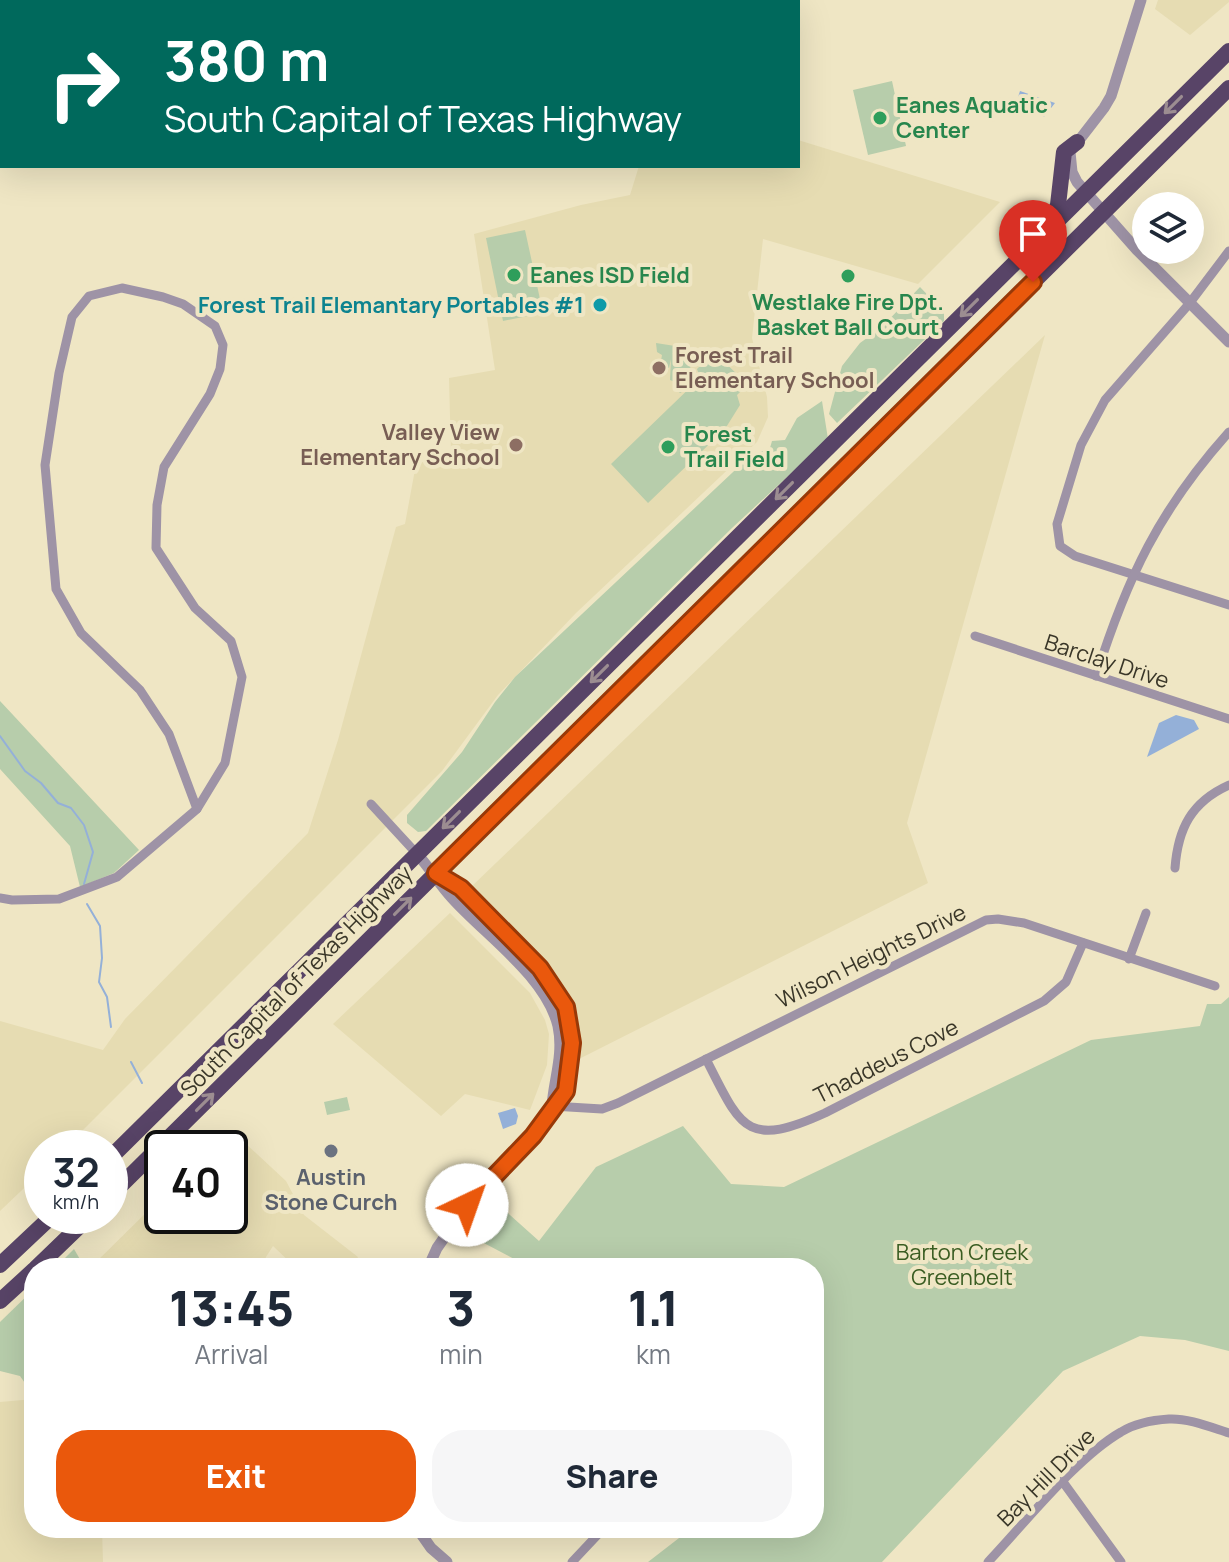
<!DOCTYPE html>
<style>
body{margin:0;font-family:Manrope,sans-serif;background:#f6f6f7;color:#1f2937;height:100vh;display:flex;flex-direction:column;font-size:30px;white-space:nowrap}
*{box-sizing:border-box;margin:0}
p{font-size:26px;color:#747a83}
.icon{flex:none;width:44px;height:44px;fill:none;stroke:currentColor;stroke-width:2;stroke-linecap:round;stroke-linejoin:round}
.map{position:relative;flex:1;overflow:hidden}
.sheet{position:absolute;left:24px;top:1258px;width:800px;height:280px;display:flex;flex-direction:column;background:#fff;border-radius:32px;box-shadow:0 8px 32px #0002}
.sheet>*{flex:none}
.hud{position:absolute;left:0px;top:0px;width:800px;height:168px;box-shadow:0 8px 32px #0002;background:#00695c;color:#fff;overflow:hidden}
.fabs{position:absolute;left:1132px;top:192px;display:grid;gap:16px}
.fabs a{display:grid;place-items:center;width:72px;height:72px;border-radius:50%;background:#fff;box-shadow:0 8px 32px #0002;font-size:40px}
.speed{position:absolute;left:24px;top:1130px;display:flex;gap:16px;font-size:40px;font-weight:700;text-align:center}
.speed>*{display:grid;place-content:center;width:104px;height:104px;border-radius:50%;background:#fff;box-shadow:0 8px 32px #0002;line-height:1}
.speed small{font-size:20px;font-weight:400}
.speed .limit{border:4px solid #111;border-radius:12px;background:#fff;color:#111}
.pin{position:absolute;display:grid;place-items:center;width:68px;height:68px;color:#fff;margin:-82px -34px;border-radius:50% 50% 50% 0;rotate:-45deg;box-shadow:0 0 8px #0007}
.pin .icon{rotate:45deg}
.me{position:absolute;width:88px;margin:-44px;rotate:42deg;stroke-linejoin:round;filter:drop-shadow(0 0 6px #0008)}
.turn{display:flex;align-items:center;gap:28px;height:168px;padding:0 32px;font-size:36px}
.turn .icon{width:104px;height:104px;stroke-width:2.5}
.turn b{display:block;font-size:56px;line-height:68px}
.eta{display:flex;justify-content:space-evenly;align-items:center;height:136px;text-align:center}
.eta b{font-size:48px;font-weight:800;line-height:56px}
.button{display:flex;gap:16px;margin-top:auto;padding:16px 32px}
.button a{flex:1;height:92px;border-radius:32px;background:#ea580c;color:#fff;font-size:32px;font-weight:800;line-height:92px;text-align:center}
.button a+a{background:#f6f6f7;color:#1f2937}
.map>svg:first-child{display:block}
</style>
<div class="map">
<svg width="1229" height="1562" viewBox="0 0 1229 1562">
<rect width="100%" height="100%" fill="#efe6c4"/>
<g fill="#e6dcb2">
<polygon points="1158,0 1229,0 1229,2 1190,35 1155,9"/>
<polygon points="798,140 1000,202 918,284 763,239 752,338 767,397 768,417 757,442 576,613 498,695 442,771 65,1148 42,1148 42,1171 0,1211 0,1021 103,1050 125,1019 308,833 338,740 396,527 405,524 416,464 451,454 449,378 495,370 474,234 581,205 630,195 639,166 798,166"/>
<polygon points="1045,335 907,823 928,883 577,1060 573,1017 567,995 555,975 471,887"/>
<polygon points="450,913 530,993 545,1020 549,1034 547,1065 530,1110 465,1094 441,1116 333,1024"/>
<polygon points="231,1130 286,1181 304,1215 358,1257 352,1268 296,1268 273,1246 259,1268 90,1268 162,1197 162,1216 230,1216 230,1148 212,1148"/>
<polygon points="34,1399 34,1528 102,1528 103,1562 0,1562 0,1402"/>
</g>
<g fill="#b7cdab">
<polygon points="892,81 906,146 868,155 853,90"/>
<polygon points="525,230 543,313 503,321 486,238"/>
<polygon points="920,287 944,312 944,321 837,423 829,414 842,366 860,343 881,328"/>
<polygon points="656,343 675,346 676,351 672,354 676,353 678,348 693,350 687,389 680,393 676,389 678,383 670,380 671,359 669,368 660,367 662,355 657,352"/>
<polygon points="714,352 741,378 742,390 737,395 740,405 725,429 648,503 611,464 700,378 697,369"/>
<polygon points="822,401 828,439 732,528 426,831 418,832 407,823 407,815 462,752 495,702 515,677 749,457 770,448 772,441 785,440 797,418"/>
<polygon points="0,701 139,850 114,873 80,887 70,846 0,769"/>
<polygon points="1229,997 1229,1351 1185,1340 1140,1336 1063,1371 882,1562 648,1562 692,1528 814,1528 814,1268 520,1268 522,1263 461,1231 491,1198 539,1241 596,1167 683,1126 731,1184 784,1187 1091,1040 1200,1026 1207,1004 1221,1004"/>
<polygon points="347,1097 350,1110 327,1115 324,1102"/>
<polygon points="74,1249 85,1268 55,1268"/>
<polygon points="34,1289 34,1396 20,1376 0,1371 0,1322"/>
</g>
<g fill="#94b0d8">
<polygon points="1020,91 1055,103 1044,117 1028,105 1029,101 1018,97"/>
<polygon points="1176,715 1194,720 1199,729 1147,757 1159,723"/>
<polygon points="515,1108 518,1116 516,1124 503,1129 498,1113"/>
</g>
<g fill="none" stroke-linecap="round" stroke-linejoin="round">
<g stroke="#94b0d8" stroke-width="2">
<polyline points="0,736 25,771 41,783 58,803 71,808 84,825 93,852 84,884"/>
<polyline points="87,904 100,926 102,958 99,982 107,997 111,1027"/>
<polyline points="131,1062 142,1083"/>
</g>
<g stroke="#9e93a6" stroke-width="9">
<polyline points="149,0 151,2"/>
<polyline points="371,2 371,0"/>
<polyline points="1229,251 1189,304 1105,400 1081,445 1057,524 1060,546 1075,556 1229,605"/>
<polygon points="122,288 163,297 183,304 215,326 223,345 220,369 210,394 164,467 157,505 156,548 195,608 231,641 242,677 225,763 197,809 169,734 140,690 81,633 56,589 45,465 59,373 72,317 89,296"/>
<polyline points="975,636 1229,719"/>
<path d="M1096,676C1127,578 1159,510 1229,432"/>
<polyline points="371,804 417,854"/>
<path d="M1175,868C1178,829 1191,802 1229,785"/>
<polyline points="0,898 12,900 59,899 117,877 197,809"/>
<polyline points="1129,959 1146,913"/>
<path d="M706,1059C741,1128 746,1149 825,1113L1044,1001L1066,982L1083,943"/>
<polyline points="552,1106 602,1109 618,1103 986,920 998,919 1024,923 1215,986"/>
<polyline points="1063,1482 1121,1562"/>
<polyline points="572,1562 604,1528"/>
<path d="M988,1562C1025,1523 1076,1458 1121,1432C1134,1424 1153,1420 1169,1419C1188,1418 1210,1427 1229,1433"/>
</g>
<g stroke="#9e93a6" stroke-width="11">
<polyline points="1141,0 1111,96 1104,108 1070,152 1072,172 1077,182 1137,250 1229,342"/>
<path d="M417,854C430,868 439,884 452,898C485,935 546,976 558,1026C564,1054 554,1079 552,1106"/>
<polyline points="428,1268 437,1248 467,1205 533,1136 566,1091 572,1043 566,1007 540,968 461,888 436,873"/>
<polyline points="417,1528 431,1548 447,1562"/>
</g>
<g stroke="#584467" stroke-width="16">
<polyline points="1050,224 1058,205 1064,152 1077,142"/>
<polyline points="110,1158 1229,51"/>
<polyline points="110,1196 1229,88"/>
<polyline points="0,1265 52,1216"/>
<polyline points="36,1268 90,1216"/>
<polyline points="0,1301 34,1270"/>
</g>
</g>
<defs><path id="oneway-shaft" d="M-6 0H5M1.5-3L5.5 0L1.5 3" fill="none" stroke-width="1.6" stroke-linecap="round" stroke-linejoin="round" transform="scale(2)"/></defs>
<g stroke="#9c8d91">
<use href="#oneway-shaft" transform="translate(1173 105) rotate(135)"/>
<use href="#oneway-shaft" transform="translate(969 308) rotate(135)"/>
<use href="#oneway-shaft" transform="translate(784 491) rotate(135)"/>
<use href="#oneway-shaft" transform="translate(599 674) rotate(135)"/>
<use href="#oneway-shaft" transform="translate(451 820) rotate(135)"/>
<use href="#oneway-shaft" transform="translate(403 906) rotate(-45)"/>
<use href="#oneway-shaft" transform="translate(205 1102) rotate(-45)"/>
</g>
<g fill="none" stroke-linecap="round" stroke-linejoin="round">
<g stroke="#983908" stroke-width="20">
<polyline id="route" points="467,1205 533,1136 566,1091 572,1043 566,1007 540,968 461,888 436,873 1033,282"/>
</g>
<use href="#route" stroke="#ea580c" stroke-width="14"/>
</g>
<g fill="#2e9e5b" stroke="#efe6c4" stroke-width="3">
<circle cx="880" cy="118" r="8"/>
<circle cx="514" cy="275" r="8"/>
<circle cx="848" cy="276" r="8"/>
<circle cx="668" cy="447" r="8"/>
</g>
<circle fill="#0f9aa8" stroke="#efe6c4" stroke-width="3" cx="600" cy="305" r="8"/>
<g fill="#8d6e63" stroke="#efe6c4" stroke-width="3">
<circle cx="659" cy="368" r="8"/>
<circle cx="516" cy="445" r="8"/>
</g>
<circle fill="#6b7280" stroke="#efe6c4" stroke-width="3" cx="331" cy="1151" r="8"/>
<g text-anchor="middle" dominant-baseline="central" stroke-width="8" stroke-linejoin="round" paint-order="stroke">
<g font-size="22" font-weight="bold" fill="#27864d" stroke="#efe6c4" text-anchor="start">
<text x="896" y="105">Eanes Aquatic<tspan x="896" dy="25">Center</tspan></text>
<text x="530" y="275">Eanes ISD Field</text>
<text x="848" y="302" text-anchor="middle">Westlake Fire Dpt.<tspan x="848" dy="25">Basket Ball Court</tspan></text>
<text x="684" y="434">Forest<tspan x="684" dy="25">Trail Field</tspan></text>
</g>
<g font-size="22" font-weight="bold" fill="#0d838f" stroke="#efe6c4" text-anchor="end">
<text x="584" y="305">Forest Trail Elemantary Portables #1</text>
</g>
<g font-size="22" font-weight="bold" fill="#785e54" stroke="#efe6c4" text-anchor="start">
<text x="675" y="355">Forest Trail<tspan x="675" dy="25">Elementary School</tspan></text>
<text x="500" y="432" text-anchor="end">Valley View<tspan x="500" dy="25">Elementary School</tspan></text>
</g>
<g font-size="22" fill="#393628" stroke="#efe6c4">
<text transform="translate(1107 661) rotate(18)">Barclay Drive</text>
<text transform="translate(871 956) rotate(-26)">Wilson Heights Drive</text>
<text transform="translate(296 981) rotate(-45)">South Capital of Texas Highway</text>
<text transform="translate(886 1061) rotate(-27)">Thaddeus Cove</text>
<text transform="translate(1046 1477) rotate(-45)">Bay Hill Drive</text>
</g>
<g font-size="22" font-weight="bold" fill="#5b616d" stroke="#efe6c4">
<text x="331" y="1177">Austin<tspan x="331" dy="25">Stone Curch</tspan></text>
</g>
<g font-size="22" fill="#3a5d22" stroke="#efe6c4">
<text x="962" y="1252">Barton Creek<tspan x="962" dy="25">Greenbelt</tspan></text>
</g>
</g>
</svg>
<div class="fabs">
<a><svg class="icon" aria-label="layers" viewBox="0 0 24 24"><path d="M12 4l9 5-9 5-9-5zM3 14l9 5 9-5"/></svg></a>
</div>
<div class="speed"><div>32<small>km/h</small></div><div class="limit">40</div></div>
<div class="pin" style="left:1033px;top:282px;background:#d93025"><svg class="icon" aria-label="arrive" viewBox="0 0 24 24"><path d="M6 21V4h12l-3 4 3 4H6"/></svg></div>
<svg class="me" style="left:467px;top:1205px" viewBox="-20 -20 40 40"><circle r="19" fill="#fff"/><path d="M0-13L10 11 0 6-10 11z" fill="#ea580c"/></svg>
<div class="hud">
<div class="turn"><svg class="icon" aria-label="right" viewBox="0 0 24 24"><path d="M7 20v-9h11M14 6l5 5-5 5"/></svg><div><b>380 m</b>South Capital of Texas Highway</div></div>
</div>
<section class="sheet">
<div class="eta">
<div><b>13:45</b><p>Arrival</p></div>
<div><b>3</b><p>min</p></div>
<div><b>1.1</b><p>km</p></div>
</div>
<div class="button"><a>Exit</a><a>Share</a></div>
</section>
</div>
